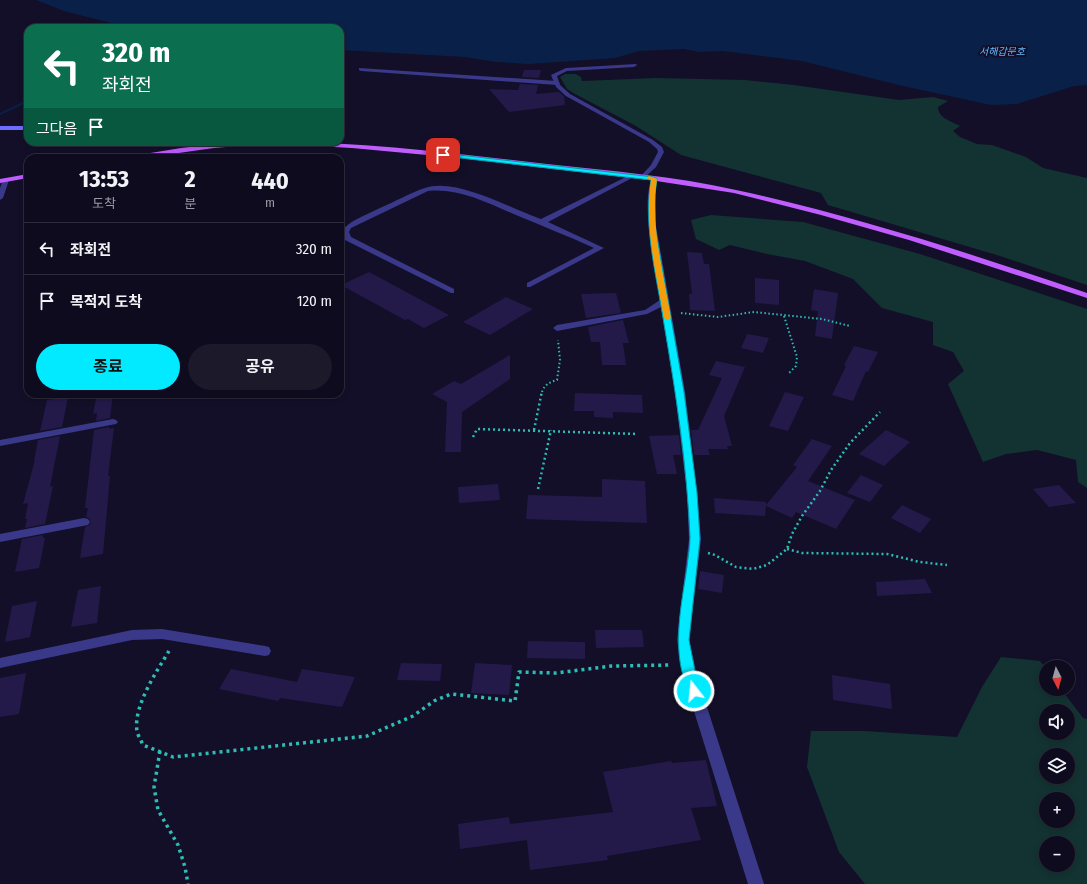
<!DOCTYPE html>
<html lang="ko">
<meta charset="utf-8">
<style>
body{margin:0;font-family:"Fira Sans Condensed","Noto Sans KR",sans-serif;background:#1c192b;color:#f1f3f6;height:100vh;display:flex;flex-direction:column;font-size:15px;white-space:nowrap}
*{box-sizing:border-box;margin:0}
p{font-size:13px;color:#9b9ba4}
.icon{flex:none;width:22px;height:22px;fill:none;stroke:currentColor;stroke-width:2;stroke-linecap:round;stroke-linejoin:round}
.map{position:relative;flex:1;overflow:hidden}
.side{position:absolute;left:24px;top:154px;width:320px;height:244px;display:flex;flex-direction:column;background:#0e0b1e;border-radius:12px;box-shadow:0 2px 6px #0003,0 0 0 1px #2e2b3c}
.side>*{flex:none}
.top-card{position:absolute;left:24px;top:24px;width:320px;height:122px;border-radius:12px;box-shadow:0 2px 6px #0003,0 0 0 1px #2e2b3c;background:#0b6e4f;color:#fff;overflow:hidden}
.needle{width:26px;rotate:174deg}
.fabs{position:absolute;left:1039px;top:660px;display:grid;gap:8px}
.fabs a{display:grid;place-items:center;width:36px;height:36px;border-radius:50%;background:#0e0b1e;box-shadow:0 2px 6px #0003,0 0 0 1px #2e2b3c;font-size:20px}
.pin{position:absolute;display:grid;place-items:center;width:34px;height:34px;color:#fff;margin:-17px;border-radius:8px;box-shadow:0 2px 6px #0006}
.me{position:absolute;width:44px;margin:-22px;rotate:344deg;stroke-linejoin:round;filter:drop-shadow(0 0 3px #0008)}
.turn{display:flex;align-items:center;gap:14px;height:84px;padding:0 12px;font-size:18px}
.turn .icon{width:52px;height:52px;stroke-width:2.5}
.turn b{display:block;font-size:28px;line-height:34px}
.then{display:flex;align-items:center;height:38px;padding:0 12px;background:#0003;gap:8px;font-size:15px}
.eta{display:flex;justify-content:space-evenly;align-items:center;height:68px;text-align:center}
.eta b{font-size:24px;font-weight:700;line-height:28px}
.cta{display:flex;gap:8px;margin-top:auto;padding:8px 12px}
.cta a{flex:1;height:46px;border-radius:24px;background:#02eaff;color:#111;font-size:16px;font-weight:700;line-height:46px;text-align:center}
.cta a+a{background:#1c192b;color:#f1f3f6}
ul{padding:0;list-style:none}
li{display:flex;align-items:center;gap:12px;height:52px;padding:0 12px;border-top:1px solid #2e2b3c}
li div{flex:1}
li b{display:block;font-size:15px}
li em{font-style:normal}
.map>svg:first-child{display:block}
</style>
<div class="map">
<svg width="1087" height="884" viewBox="0 0 1087 884">
<rect width="100%" height="100%" fill="#130f28"/>
<g fill="#123331" fill-rule="evenodd">
<path d="M565,74H576L581,77L582,81L656,78L745,80L794,85L899,100L933,97L948,101L938,107C938,118 951,121 960,126L953,131L960,137L977,144L992,145L1026,157L1043,168L1087,178V285L1000,256L828,205L821,193L681,155L636,126L575,94L567,89L560,77Z"/>
<polygon points="711,215 803,222 920,254 1087,309 1087,488 1078,482 1076,460 1037,450 1006,454 983,462 948,384 964,371 953,352 933,345 933,322 882,308 853,279 805,261 767,254 730,245 719,250 696,239 691,220"/>
<path d="M1001,657L1040,661L1046,669V689H1061L1083,718L1087,719V884H865L839,852L807,767L811,731H864L957,737L982,687ZM1046,711H1068V733H1046ZM1046,755H1068V777H1046ZM1046,799H1068V821H1046ZM1046,843H1068V865H1046Z"/>
</g>
<polygon fill="#092148" points="36,0 1087,0 1087,85 1074,86 1017,104 991,105 903,86 802,61 723,51 699,52 684,49 639,51 615,58 529,64 496,62 465,57 340,50 340,28 131,28 64,11"/>
<g fill="none" stroke-linecap="round" stroke-linejoin="round">
<polygon fill="#092148" fill-rule="evenodd" points="27,100 28,100 28,102 0,115 0,113"/>
</g>
<g fill="#231a4a">
<polygon points="524,70 541,70 539,78 522,77"/>
<polygon points="520,84 538,85 536,94 559,92 564,96 565,105 509,112 489,89 518,90"/>
<polygon points="687,252 702,253 704,264 709,264 715,311 690,310 689,294 692,294"/>
<polygon points="369,272 449,315 424,328 408,319 405,320 341,285"/>
<polygon points="755,278 779,280 779,305 755,303"/>
<polygon points="814,289 838,293 832,339 815,336 818,311 811,310"/>
<polygon points="616,293 621,313 586,318 581,294"/>
<polygon points="506,297 533,309 490,335 463,322"/>
<polygon points="623,320 629,343 623,343 626,365 602,365 600,342 591,342 588,327"/>
<polygon points="747,334 769,338 763,353 741,348"/>
<polygon points="854,346 878,352 868,372 866,371 853,401 832,395 846,366 844,365"/>
<polygon points="510,355 510,379 462,412 461,452 445,452 447,402 432,394 454,381 461,384"/>
<polygon points="716,361 745,367 724,416 732,446 727,446 728,449 708,449 710,455 694,455 691,430 698,430 722,378 709,375"/>
<polygon points="785,392 804,397 788,431 769,426"/>
<polygon points="575,393 642,395 643,413 613,412 613,418 594,417 594,411 574,411"/>
<polygon points="97,394 113,394 110,418 96,421 97,413 93,414"/>
<polygon points="68,397 62,427 40,431 47,400"/>
<polygon points="109,427 109,429 114,428 108,476 110,476 103,554 80,558 85,527 88,526 91,523 89,518 86,517 88,508 85,508 94,430"/>
<polygon points="886,430 910,442 884,466 859,454"/>
<polygon points="679,435 681,455 673,455 677,474 657,474 649,436"/>
<polygon points="60,436 50,487 53,486 45,524 25,528 27,519 25,519 28,503 23,504 35,460 34,461 38,440"/>
<polygon points="812,439 832,446 808,481 855,500 836,529 796,512 792,518 766,506 765,516 715,513 714,498 766,502 766,505 797,467 793,465"/>
<polygon points="861,475 883,485 870,502 847,493"/>
<polygon points="602,479 645,481 647,523 526,519 528,495 602,497"/>
<polygon points="498,484 500,500 459,503 458,487"/>
<polygon points="1059,485 1076,503 1049,507 1033,489"/>
<polygon points="902,505 931,519 920,533 891,518"/>
<polygon points="43,535 43,538 45,538 39,568 15,572 22,539"/>
<polygon points="700,571 724,575 722,593 698,589"/>
<polygon points="925,579 932,593 877,596 876,582"/>
<polygon points="101,586 97,623 71,627 78,590"/>
<polygon points="37,601 30,637 5,642 12,606"/>
<polygon points="595,630 642,630 644,647 596,648"/>
<polygon points="528,641 585,642 585,659 527,658"/>
<polygon points="401,663 442,664 440,681 397,680"/>
<polygon points="475,663 512,665 509,695 471,693"/>
<polygon points="231,669 297,682 302,669 355,677 342,707 280,698 278,701 219,689"/>
<polygon points="26,673 19,714 0,717 0,678"/>
<polygon points="832,675 890,684 892,709 833,700"/>
<polygon points="706,760 717,806 691,808 701,840 607,856 608,860 530,870 527,840 460,849 458,824 509,817 510,824 613,812 603,772 671,761 672,763"/>
</g>
<g fill="none" stroke-linecap="round" stroke-linejoin="round">
<g stroke="#2cbeb3" stroke-width="2" stroke-dasharray="1.5 2.5" stroke-linecap="butt">
<polyline points="681,313 718,317 754,312 822,319 850,326"/>
<polyline points="784,316 797,357 796,366 788,374"/>
<path d="M542,392C544,385 550,382 557,380L560,360L558,340"/>
</g>
<g stroke="#2cbeb3" stroke-width="2.5" stroke-dasharray="2 3" stroke-linecap="butt">
<polyline points="534,430 542,391"/>
<polyline points="473,437 477,429 638,434"/>
<polyline points="538,489 551,430"/>
<polyline points="787,549 802,553 887,554 920,562 947,565"/>
<polyline points="708,553 715,555 736,567 753,569 767,565 787,549 792,534 802,516 820,491 831,470 850,443 880,412"/>
</g>
<g stroke="#2cbeb3" stroke-width="3.5" stroke-dasharray="3 4" stroke-linecap="butt">
<path d="M169,651C157,671 133,706 137,731C138,736 141,740 143,745L173,757L367,736L413,716L434,701L451,694L515,701L519,672L556,673L612,666L671,665"/>
<polyline points="160,751 154,787 158,810 178,845 185,867 188,884"/>
</g>
<polygon fill="#3a3989" fill-rule="evenodd" points="359,68 557,81 560,83 557,85 361,71 359,70"/>
<g fill="#3a3989" fill-rule="evenodd">
<polygon points="636,64 637,65 634,67 567,71 557,76 560,85 570,94 653,140 662,147 664,152 656,167 643,179 640,177 651,165 658,152 657,149 649,142 566,96 556,87 551,75 566,68"/>
<path d="M632,174L635,176L634,177L548,222L604,248L530,287H527V283L594,248C568,236 542,226 516,215C487,203 460,188 428,191L351,228L349,232L351,237L454,289V293H451L345,240L341,232C349,220 367,215 380,208C395,202 409,193 425,188C456,177 511,209 541,219Z"/>
<polygon points="6,178 9,180 3,198 0,200 0,188 3,180"/>
<path d="M652,178L657,179L655,194L656,226L685,392L697,493L701,539L689,640L697,676L764,884H748L683,676L677,640L689,539L687,493L675,392L661,307L647,314L557,331L553,328L557,325L645,310L660,300C656,270 640,205 652,178Z"/>
<polygon points="113,419 116,420 118,422 116,424 0,446 0,440"/>
<polygon points="84,518 88,519 90,522 88,525 0,542 0,534"/>
<polygon points="162,629 265,646 269,647 271,651 269,655 265,656 162,639 132,640 0,668 0,658 132,630"/>
</g>
<g fill="#6f6dff" fill-rule="evenodd">
<rect x="0" y="126" width="28" height="4"/>
<polygon points="316,142 331,142 341,145 338,147"/>
</g>
<g fill="#c05dff" fill-rule="evenodd">
<polygon points="235,142 266,142 263,144 214,148 143,158 129,158 132,156 181,148"/>
<path d="M278,142C368,142 458,154 547,164C610,171 675,176 736,190C855,216 972,254 1087,293V298L909,240L821,215L734,193L650,180L459,158L352,148L281,144Z"/>
<polygon points="28,174 28,178 0,183 0,179"/>
</g>
</g>
<path fill="#02eaff" stroke="#0198a6" d="M441,153L654,177L657,179L655,194V226L684,392L697,493L700,539L689,640L696,676L701,691L699,694L694,696L690,694C670,654 681,608 687,567C688,557 690,546 690,537C687,465 676,394 664,324C657,277 643,228 651,180L443,156H441Z"/>
<path fill="#f59e0b" d="M649,176L657,179C650,225 663,272 671,318L667,320L664,318C656,273 644,226 651,180L646,178Z"/>
<g text-anchor="middle" dominant-baseline="central" stroke-width="4" stroke-linejoin="round" paint-order="stroke">
<g font-size="10" font-style="italic" fill="#64baff" stroke="#130f28">
<text x="1002" y="52">서해갑문호</text>
</g>
</g>
</svg>
<div class="fabs">
<a><svg class="needle" viewBox="-14 -14 28 28"><path d="M0-13l5 13h-10z" fill="#e53935"/><path d="M0 13l5-13h-10z" fill="#9b9ba4"/></svg></a>
<a><svg class="icon" aria-label="sound" viewBox="0 0 24 24"><path d="M4 9h4l5-4v14l-5-4H4zM17 9q2 3 0 6"/></svg></a>
<a><svg class="icon" aria-label="layers" viewBox="0 0 24 24"><path d="M12 4l9 5-9 5-9-5zM3 14l9 5 9-5"/></svg></a>
<a>+</a>
<a>−</a>
</div>
<div class="pin" style="left:443px;top:155px;background:#d93025"><svg class="icon" aria-label="arrive" viewBox="0 0 24 24"><path d="M6 21V4h12l-3 4 3 4H6"/></svg></div>
<svg class="me" style="left:694px;top:691px" viewBox="-20 -20 40 40"><circle r="17" fill="#02eaff" stroke="#fff" stroke-width="3"/><path d="M0-11L8 9 0 5-8 9z" fill="#fff"/></svg>
<div class="top-card">
<div class="turn"><svg class="icon" aria-label="left" viewBox="0 0 24 24"><path d="M17 20v-9H6M10 6l-5 5 5 5"/></svg><div><b>320 m</b>좌회전</div></div>
<div class="then">그다음<svg class="icon" aria-label="arrive" viewBox="0 0 24 24"><path d="M6 21V4h12l-3 4 3 4H6"/></svg></div>
</div>
<section class="side">
<div class="eta">
<div><b>13:53</b><p>도착</p></div>
<div><b>2</b><p>분</p></div>
<div><b>440</b><p>m</p></div>
</div>
<ul>
<li><svg class="icon" aria-label="left" viewBox="0 0 24 24"><path d="M17 20v-9H6M10 6l-5 5 5 5"/></svg><div><b>좌회전</b></div><em>320 m</em></li>
<li><svg class="icon" aria-label="arrive" viewBox="0 0 24 24"><path d="M6 21V4h12l-3 4 3 4H6"/></svg><div><b>목적지 도착</b></div><em>120 m</em></li>
</ul>
<div class="cta"><a>종료</a><a>공유</a></div>
</section>
</div>
